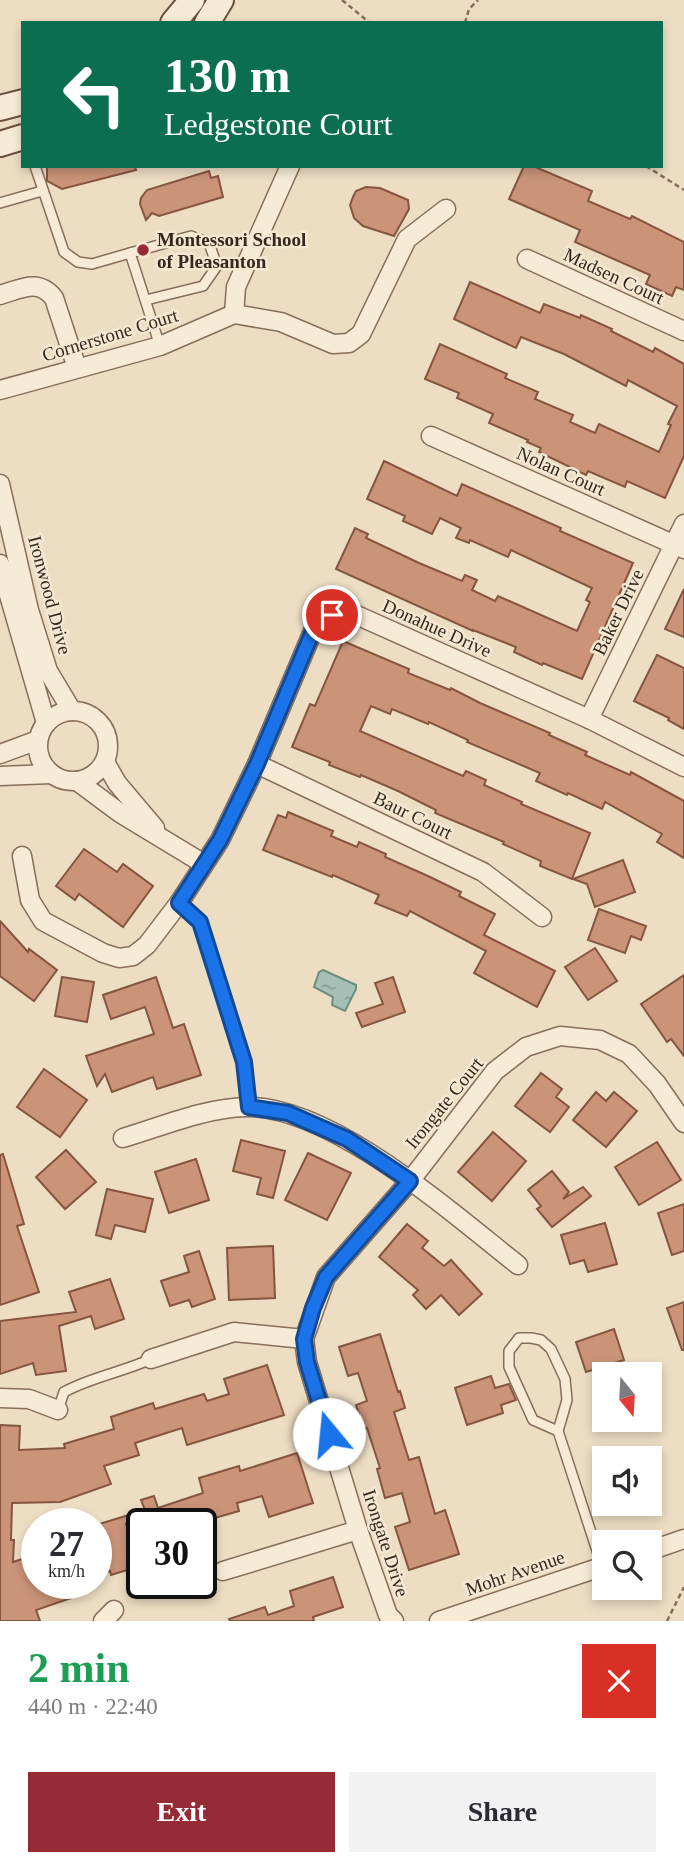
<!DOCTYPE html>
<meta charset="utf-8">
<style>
body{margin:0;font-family:"Times New Roman",serif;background:#f2f2f3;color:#2b2b33;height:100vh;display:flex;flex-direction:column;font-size:26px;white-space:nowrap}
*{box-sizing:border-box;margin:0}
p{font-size:23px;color:#7c7c81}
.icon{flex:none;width:38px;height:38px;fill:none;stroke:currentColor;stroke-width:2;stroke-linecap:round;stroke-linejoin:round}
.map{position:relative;height:1621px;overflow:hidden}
.sheet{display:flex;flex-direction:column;background:#fff;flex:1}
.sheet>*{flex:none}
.banner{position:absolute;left:21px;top:21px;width:642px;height:147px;border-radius:0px;box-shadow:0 4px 10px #0003;background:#0b6e4f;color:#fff;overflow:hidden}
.needle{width:46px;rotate:162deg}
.tools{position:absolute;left:592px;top:1362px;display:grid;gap:14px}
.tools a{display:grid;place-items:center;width:70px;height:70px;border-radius:0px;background:#fff;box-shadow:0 4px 10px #0003;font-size:35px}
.speed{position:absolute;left:21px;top:1508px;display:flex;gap:14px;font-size:35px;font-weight:700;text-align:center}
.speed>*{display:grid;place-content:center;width:91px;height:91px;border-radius:50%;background:#fff;box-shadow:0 4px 10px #0003;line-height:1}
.speed small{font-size:18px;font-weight:400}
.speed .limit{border:4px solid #111;border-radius:10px;background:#fff;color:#111}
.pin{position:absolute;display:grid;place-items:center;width:60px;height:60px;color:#fff;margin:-30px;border:4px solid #fff;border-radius:50%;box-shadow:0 2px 7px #0007}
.me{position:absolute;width:77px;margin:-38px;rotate:343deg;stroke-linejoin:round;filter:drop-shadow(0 0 5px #0008)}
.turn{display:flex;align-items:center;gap:24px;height:147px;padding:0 28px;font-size:32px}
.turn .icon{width:91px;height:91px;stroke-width:2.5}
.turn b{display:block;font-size:49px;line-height:60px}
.round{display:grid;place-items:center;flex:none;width:74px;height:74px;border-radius:0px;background:#f2f2f3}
.summary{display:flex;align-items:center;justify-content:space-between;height:119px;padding:0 28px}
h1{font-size:42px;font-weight:700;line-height:52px;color:#1e9e55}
.action{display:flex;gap:14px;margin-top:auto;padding:14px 28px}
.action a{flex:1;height:80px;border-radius:0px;background:#952b35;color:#fff;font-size:28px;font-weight:700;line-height:80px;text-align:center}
.action a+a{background:#f2f2f3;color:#2b2b33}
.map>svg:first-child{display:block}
</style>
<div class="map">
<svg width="684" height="1621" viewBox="0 0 684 1621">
<defs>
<pattern id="water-ripples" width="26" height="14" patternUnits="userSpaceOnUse" patternTransform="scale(1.75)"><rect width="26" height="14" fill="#a5c0b6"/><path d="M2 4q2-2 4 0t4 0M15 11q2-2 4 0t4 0" fill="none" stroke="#879c93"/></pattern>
</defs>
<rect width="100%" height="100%" fill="#edddc3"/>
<polygon fill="url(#water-ripples)" stroke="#6c8e82" stroke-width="2" points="323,970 356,985 356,989 345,1011 332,1005 333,997 314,987 319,972"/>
<g fill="#cb9479" stroke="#865540" stroke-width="2">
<polygon points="47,166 135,166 136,170 62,189 47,181"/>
<polygon points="524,166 533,166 592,191 588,201 630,219 632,216 684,242 684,290 676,287 672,296 646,284 650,275 575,242 580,230 509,199"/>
<polygon points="209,171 211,178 218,176 223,197 159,216 152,213 146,220 140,204 141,198 147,190"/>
<polygon points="366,187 380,188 408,200 409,209 394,236 363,226 354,218 350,205 353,197 356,191"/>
<polygon points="470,282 540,313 544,304 580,318 581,315 612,329 611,331 653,352 655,348 684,364 684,456 665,498 627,481 625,487 588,471 586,475 539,452 541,448 527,442 528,440 489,423 493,414 457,398 459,393 425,379 440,344 507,374 505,378 538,392 535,399 573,415 570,422 595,433 599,424 659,452 671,425 668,424 677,406 628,380 626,386 564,354 521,337 516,348 454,319"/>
<polygon points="384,461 457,496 462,484 561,528 560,531 633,563 582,679 543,663 542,665 514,652 516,647 473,630 473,631 336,569 355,528 368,534 366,538 419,563 462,581 465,575 477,580 472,590 495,601 498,596 577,631 590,602 586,600 592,588 511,550 508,557 470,540 469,543 456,538 461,528 440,518 432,534 403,521 405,516 367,499"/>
<polygon points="684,589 684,637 665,629"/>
<polygon points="343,641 409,669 408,673 450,690 451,688 480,703 550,733 549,735 587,752 585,755 630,775 631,772 684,801 684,858 657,842 662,834 605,802 602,809 568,793 567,795 536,781 540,773 467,742 468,740 429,722 428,724 392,709 390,714 371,706 360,731 463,776 466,771 486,780 484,785 522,802 521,804 590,833 572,879 540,866 541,861 503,844 504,842 435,813 436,810 398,791 361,775 360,777 329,765 330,762 292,747 310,704 315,706"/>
<polygon points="657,655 684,668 684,729 668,720 669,718 634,701"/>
<polygon points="288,812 333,831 331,836 357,847 359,842 386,854 385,857 428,876 461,892 459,896 495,914 484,935 555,971 537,1007 474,973 486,951 410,911 407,916 375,903 379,895 333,875 332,877 263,850 278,815 286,818"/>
<polygon points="84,849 117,872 123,864 153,886 123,927 79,894 75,900 56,886"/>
<polygon points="623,860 635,892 595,907 587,884 573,879"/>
<polygon points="599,909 646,926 641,940 631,936 625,953 588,940"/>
<polygon points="0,921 28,952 29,949 57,970 34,1001 0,976"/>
<polygon points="595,948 617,981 588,1000 565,967"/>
<polygon points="684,975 684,1056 671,1039 667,1042 641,1004"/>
<polygon points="62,977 94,982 87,1022 55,1016"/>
<polygon points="156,977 173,1028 184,1024 201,1075 157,1089 153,1077 112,1092 105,1074 97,1086 86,1056 154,1034 145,1007 111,1019 103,995"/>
<polygon points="393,977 405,1012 362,1027 356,1013 383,1004 375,983"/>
<polygon points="44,1069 87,1100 60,1137 17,1107"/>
<polygon points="541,1073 562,1089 556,1097 569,1107 550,1132 515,1106"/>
<polygon points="596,1092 606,1101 614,1092 637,1111 606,1147 573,1120"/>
<polygon points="493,1132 526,1161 492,1201 458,1172"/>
<polygon points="241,1140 285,1151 273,1198 257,1194 261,1178 233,1171"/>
<polygon points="657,1142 681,1180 639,1205 615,1167"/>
<polygon points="66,1150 96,1182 65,1209 36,1177"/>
<polygon points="308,1153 351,1173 327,1220 285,1200"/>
<polygon points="3,1154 24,1224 17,1226 39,1292 0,1305 0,1155"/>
<polygon points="196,1159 209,1200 169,1213 155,1172"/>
<polygon points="552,1171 569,1192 563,1199 583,1187 591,1196 552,1227 537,1209 541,1206 528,1190"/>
<polygon points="107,1189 153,1199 145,1232 115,1225 111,1239 96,1235"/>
<polygon points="684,1204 684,1251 672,1255 658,1213"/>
<polygon points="605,1223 617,1264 588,1272 584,1260 570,1264 561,1235"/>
<polygon points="407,1224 428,1241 422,1248 444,1266 451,1260 482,1294 459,1315 441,1295 426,1309 413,1295 418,1290 379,1257"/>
<polygon points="273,1246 275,1298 229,1300 227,1248"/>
<polygon points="199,1251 215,1299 192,1307 189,1300 170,1306 161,1281 189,1272 184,1256"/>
<polygon points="110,1279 124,1319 95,1329 91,1316 59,1326 66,1371 36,1375 33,1363 0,1374 0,1321 76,1312 69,1292"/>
<polygon points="684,1302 684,1350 682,1350 667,1308"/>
<polygon points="614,1329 624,1360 586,1372 576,1342"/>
<polygon points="380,1334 398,1392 400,1391 405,1408 394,1412 409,1460 419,1457 435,1514 445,1510 459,1554 409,1570 395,1527 410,1522 402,1493 385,1498 377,1469 380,1468 367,1428 364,1429 356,1405 367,1401 358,1373 348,1376 339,1347"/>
<polygon points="267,1365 284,1415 187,1445 182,1428 135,1443 139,1455 104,1466 111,1484 60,1502 12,1503 11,1540 14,1540 13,1562 37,1554 37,1584 67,1584 71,1598 36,1610 40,1621 0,1621 0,1425 20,1426 19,1450 65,1448 64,1444 114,1429 111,1417 153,1403 155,1409 204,1394 207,1401 229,1394 224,1379"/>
<polygon points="491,1376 495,1388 509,1384 516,1400 501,1405 503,1413 467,1425 455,1388"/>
<polygon points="297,1453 313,1503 269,1517 262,1496 237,1503 239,1511 194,1524 126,1524 140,1566 111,1575 110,1571 96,1575 96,1525 145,1510 141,1500 154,1496 158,1508 203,1493 199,1478 239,1466 240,1471"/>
<polygon points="333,1577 343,1607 313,1617 314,1621 230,1621 229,1619 265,1607 268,1615 294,1606 290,1591"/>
</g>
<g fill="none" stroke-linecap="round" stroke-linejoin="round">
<g stroke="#876e5a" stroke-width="12">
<g id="lane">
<polyline points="35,166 64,252 78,262 92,264 130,253 160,346"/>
<polyline points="0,203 42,191"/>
<polyline points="130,253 191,236 209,243 217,266 203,286 146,300"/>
<polyline points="179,903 200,922 244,1062 249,1107"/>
<path d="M58,1410L64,1392C91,1377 123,1372 151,1359"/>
<polyline points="558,1431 533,1420 509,1367 509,1351 519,1338 531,1338 541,1340 551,1349 565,1379 567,1400 558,1431 602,1566"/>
</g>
</g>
<g stroke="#876e5a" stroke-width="21">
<g id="street">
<polyline points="527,259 684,331"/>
<path d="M0,295C21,289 38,278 54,298L77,368"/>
<polyline points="234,314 236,287 290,166"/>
<polyline points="0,390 160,346 234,314 281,322 333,344 349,343 361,334 407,239 446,209"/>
<polyline points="431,436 684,549"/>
<polyline points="0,484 29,610 48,671 72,711"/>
<polyline points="0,564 46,723"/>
<circle cx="73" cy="746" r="35"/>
<polyline points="589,719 684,524"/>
<polyline points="0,754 38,740"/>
<polyline points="105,762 117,783 155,828"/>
<polyline points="257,764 483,872 542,917"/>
<polyline points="0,776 51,774"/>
<polyline points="77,781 120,813 204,864"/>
<polyline points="22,856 30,900 43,921 103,953 119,958 133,956 147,945 179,903 220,840 257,764 313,631 332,615 352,613 589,719 684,767"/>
<path d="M123,1138C163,1126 205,1108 246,1107C331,1105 453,1214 518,1265"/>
<polyline points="151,1359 234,1332 304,1339"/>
<polyline points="0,1398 29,1399 58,1410"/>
<polyline points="649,1551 684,1539"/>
<polyline points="223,1571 358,1530"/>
<polyline points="103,1621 114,1610"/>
<polyline points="394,1621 388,1615 358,1530 307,1362 304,1339 326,1277 410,1181 495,1071 526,1047 560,1036 600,1040 629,1054 657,1084 684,1123"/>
<polyline points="439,1621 604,1566"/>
</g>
</g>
<g stroke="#694f3d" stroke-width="28">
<g id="secondary">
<polyline points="173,23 192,0"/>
<polyline points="207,23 221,0"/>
<polyline points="0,108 23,102"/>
<polyline points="0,144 23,137"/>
</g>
</g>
<g stroke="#876e5a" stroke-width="2.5" stroke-dasharray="5 3.5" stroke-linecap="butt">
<polyline points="342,0 370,23"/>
<polyline points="465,23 469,9 478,0"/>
<polyline points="646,166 684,190"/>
<polyline points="667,1621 684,1587"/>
</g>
<use href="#lane" stroke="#f8ebd6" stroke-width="9"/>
<use href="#street" stroke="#f8ebd6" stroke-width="18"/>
<use href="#secondary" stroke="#f8ebd6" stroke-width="24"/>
</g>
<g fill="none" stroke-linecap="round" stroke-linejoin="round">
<g stroke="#114b97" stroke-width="18">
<polyline id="route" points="329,1434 307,1362 304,1339 313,1308 326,1277 410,1181 347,1139 288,1113 249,1107 244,1062 200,922 179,903 220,840 257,764 313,631 332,615"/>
</g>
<use href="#route" stroke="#1a73e8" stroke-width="12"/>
</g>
<circle fill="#952b35" stroke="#f5e8d2" stroke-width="2.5" cx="143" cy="250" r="7"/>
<g text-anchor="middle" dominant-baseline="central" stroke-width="5" stroke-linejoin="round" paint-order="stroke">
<g font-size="19" font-weight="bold" fill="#37281e" stroke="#f5e8d2" text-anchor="start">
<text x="157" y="239">Montessori School<tspan x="157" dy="22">of Pleasanton</tspan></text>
</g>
<g font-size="19" fill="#37281e" stroke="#f5e8d2">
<text transform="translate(614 276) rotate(25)">Madsen Court</text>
<text transform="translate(110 335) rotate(-17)">Cornerstone Court</text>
<text transform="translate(561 471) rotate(24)">Nolan Court</text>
<text transform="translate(50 595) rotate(75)">Ironwood Drive</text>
<text transform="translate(618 612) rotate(-64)">Baker Drive</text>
<text transform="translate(437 628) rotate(24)">Donahue Drive</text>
<text transform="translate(413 815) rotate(26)">Baur Court</text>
<text transform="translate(444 1103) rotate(-51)">Irongate Court</text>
<text transform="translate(386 1543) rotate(72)">Irongate Drive</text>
<text transform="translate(515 1573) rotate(-19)">Mohr Avenue</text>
</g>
</g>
</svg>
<div class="tools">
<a><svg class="needle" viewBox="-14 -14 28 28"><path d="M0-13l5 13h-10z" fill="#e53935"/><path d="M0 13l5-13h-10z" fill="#7c7c81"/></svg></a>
<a><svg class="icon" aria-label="sound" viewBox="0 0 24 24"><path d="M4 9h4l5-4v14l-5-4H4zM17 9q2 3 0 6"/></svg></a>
<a><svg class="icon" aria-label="search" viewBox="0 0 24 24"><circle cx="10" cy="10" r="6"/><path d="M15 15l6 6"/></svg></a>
</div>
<div class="speed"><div>27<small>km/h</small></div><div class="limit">30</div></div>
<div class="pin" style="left:332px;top:615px;background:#d93025"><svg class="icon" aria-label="arrive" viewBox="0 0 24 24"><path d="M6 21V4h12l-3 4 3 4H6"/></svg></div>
<svg class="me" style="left:329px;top:1434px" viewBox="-20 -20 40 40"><circle r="19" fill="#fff"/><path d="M0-13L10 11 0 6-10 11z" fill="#1a73e8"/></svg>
<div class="banner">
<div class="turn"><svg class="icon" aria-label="left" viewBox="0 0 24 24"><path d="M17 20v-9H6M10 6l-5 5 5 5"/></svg><div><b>130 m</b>Ledgestone Court</div></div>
</div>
</div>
<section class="sheet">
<div class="summary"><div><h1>2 min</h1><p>440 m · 22:40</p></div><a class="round" style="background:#d93025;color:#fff"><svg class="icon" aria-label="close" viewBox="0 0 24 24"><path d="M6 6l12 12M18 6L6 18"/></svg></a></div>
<div class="action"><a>Exit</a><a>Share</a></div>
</section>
